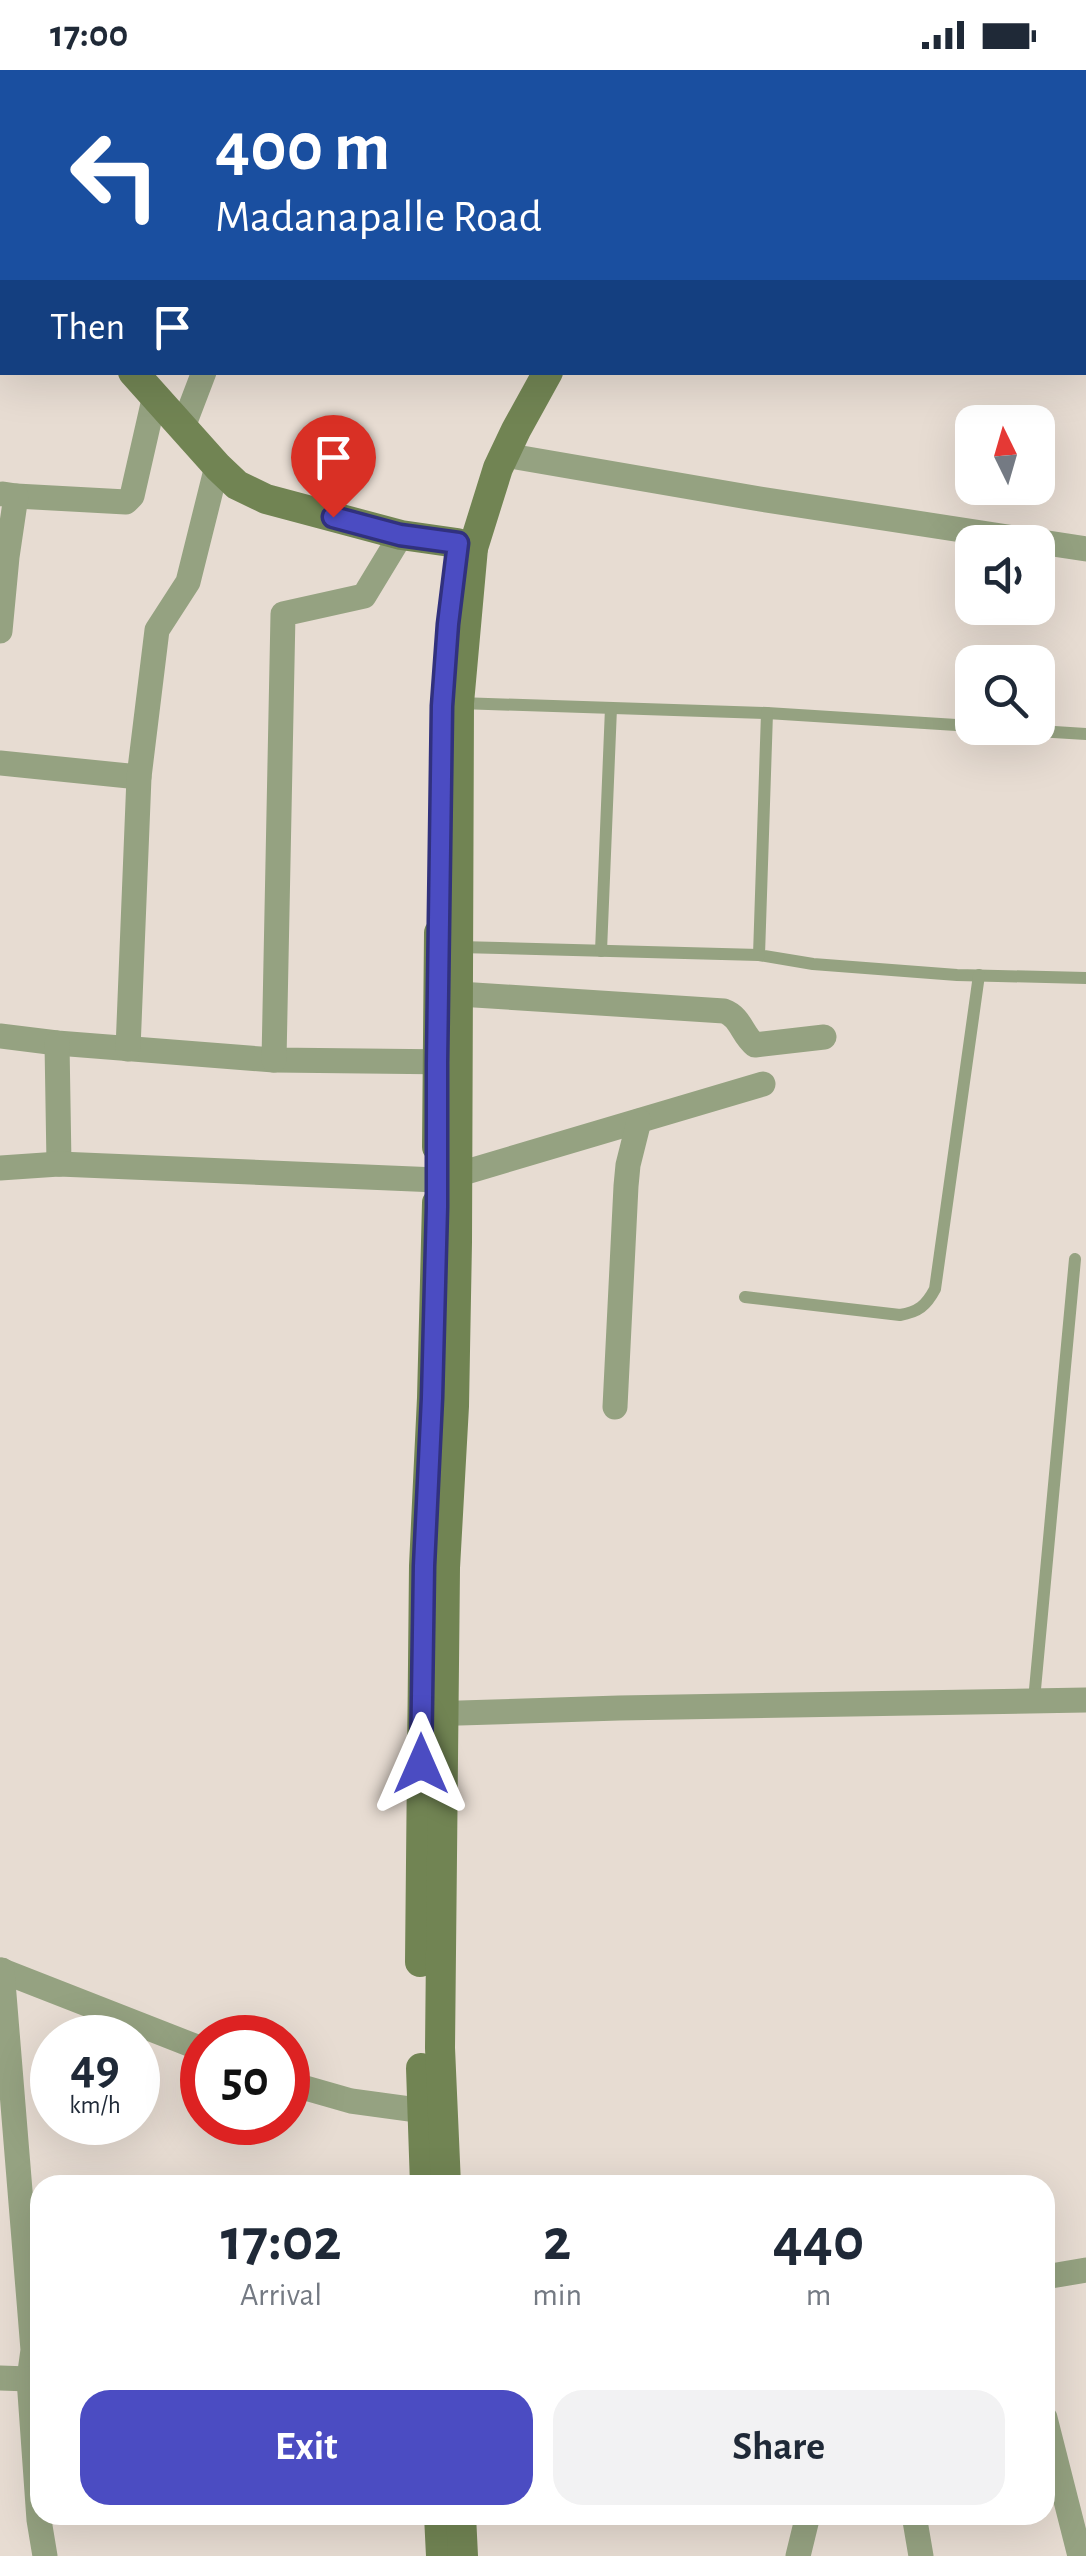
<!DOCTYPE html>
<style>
body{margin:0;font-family:"Alegreya Sans",sans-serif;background:#f2f2f3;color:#1f2937;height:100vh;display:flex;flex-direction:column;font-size:38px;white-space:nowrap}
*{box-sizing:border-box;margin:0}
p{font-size:32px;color:#747a83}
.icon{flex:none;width:55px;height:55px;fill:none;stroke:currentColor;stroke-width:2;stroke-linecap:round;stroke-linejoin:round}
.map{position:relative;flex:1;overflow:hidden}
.details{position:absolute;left:30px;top:2105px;width:1025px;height:350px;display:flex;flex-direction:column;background:#fff;border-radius:30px;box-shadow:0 10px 40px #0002}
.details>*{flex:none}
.top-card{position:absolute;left:0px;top:0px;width:1088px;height:305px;box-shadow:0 10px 40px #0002;background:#1a4fa0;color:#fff;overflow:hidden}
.needle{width:65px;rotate:355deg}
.controls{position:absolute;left:955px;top:335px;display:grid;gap:20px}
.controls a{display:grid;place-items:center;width:100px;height:100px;border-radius:20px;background:#fff;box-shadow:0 10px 40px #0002;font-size:50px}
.speed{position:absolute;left:30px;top:1945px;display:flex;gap:20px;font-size:50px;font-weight:700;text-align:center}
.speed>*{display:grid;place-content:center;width:130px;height:130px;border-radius:50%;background:#fff;box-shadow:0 10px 40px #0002;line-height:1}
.speed small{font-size:25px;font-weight:400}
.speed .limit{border:15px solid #d22;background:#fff;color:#111}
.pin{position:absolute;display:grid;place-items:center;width:85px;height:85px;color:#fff;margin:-102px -42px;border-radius:50% 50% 50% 0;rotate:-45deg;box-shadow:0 0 10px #0007}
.pin .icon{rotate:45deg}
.me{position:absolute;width:110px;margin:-55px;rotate:0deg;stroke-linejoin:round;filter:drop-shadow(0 0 8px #0008)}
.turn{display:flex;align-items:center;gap:35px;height:210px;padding:0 50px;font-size:45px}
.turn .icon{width:130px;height:130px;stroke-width:2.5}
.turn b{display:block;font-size:70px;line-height:85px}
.then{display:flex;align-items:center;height:95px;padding:0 50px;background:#0003;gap:20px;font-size:38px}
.eta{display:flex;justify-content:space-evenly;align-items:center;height:170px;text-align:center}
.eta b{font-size:60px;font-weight:700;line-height:70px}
.cta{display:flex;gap:20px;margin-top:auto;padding:20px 50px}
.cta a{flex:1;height:115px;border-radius:30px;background:#4b4cc2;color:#fff;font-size:40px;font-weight:700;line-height:115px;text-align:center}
.cta a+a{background:#f2f2f3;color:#1f2937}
.status{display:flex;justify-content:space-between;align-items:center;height:70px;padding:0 50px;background:#fff;direction:ltr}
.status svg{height:28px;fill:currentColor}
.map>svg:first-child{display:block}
</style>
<div class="status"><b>17:00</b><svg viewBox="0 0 49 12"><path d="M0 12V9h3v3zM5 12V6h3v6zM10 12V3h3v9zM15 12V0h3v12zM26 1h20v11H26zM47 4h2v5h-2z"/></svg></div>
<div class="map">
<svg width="1086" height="2486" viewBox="0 0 1086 2486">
<rect width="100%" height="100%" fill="#e7dcd2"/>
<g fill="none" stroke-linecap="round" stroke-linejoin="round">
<g stroke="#95a281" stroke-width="12">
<polyline points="459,633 767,643 972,656"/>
<polyline points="767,643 759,885 813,894 957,905 1086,908"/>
<polyline points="990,658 1086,664"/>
<polyline points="459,877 759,885"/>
<polyline points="601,881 611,638"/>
<path d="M745,1227L900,1245C918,1242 926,1236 935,1219L979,905"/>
<polyline points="1034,1630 1075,1189"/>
</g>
<g stroke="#95a281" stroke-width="25">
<polyline points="180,0 187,2"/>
<polyline points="307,2 308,0"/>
<polyline points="462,2 462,0"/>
<polyline points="968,2 968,0"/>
<polyline points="0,71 2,72"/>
<polyline points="1085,97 1086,97"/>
<polyline points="0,260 2,240"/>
<polyline points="1085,291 1086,291"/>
<polyline points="183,357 204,302"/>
<polyline points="504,385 760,429 1086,479"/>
<polyline points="16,426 126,432 132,426 155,325"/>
<polyline points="0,561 7,487 16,426 3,424"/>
<polyline points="0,693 139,707"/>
<path d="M459,924L724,941C741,947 742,965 755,975L824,967"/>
<polyline points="0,966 57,973 274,990 454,992"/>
<polyline points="57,973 59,1094"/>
<polyline points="128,979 139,707 157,560 188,512 217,396"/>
<polyline points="274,990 283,544 364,526 401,465"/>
<polyline points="0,1098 59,1094 437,1110"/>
<polyline points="456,1105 763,1014"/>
<polyline points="615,1337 626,1116 628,1095 639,1051"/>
<polyline points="426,1644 619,1638 1086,1630"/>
<polyline points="0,1900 202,1979"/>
<polyline points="288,2013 351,2031 439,2043"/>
<polyline points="1045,2207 1086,2200"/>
<polyline points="0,2308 29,2309 33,2280 2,1900"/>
<polyline points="40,2311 29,2309 39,2450 45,2486"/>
<polyline points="1045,2348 1080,2486"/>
<polyline points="914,2445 921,2486"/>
<polyline points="798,2486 808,2445"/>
</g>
<g stroke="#718453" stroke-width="30">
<polyline points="675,2 675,0"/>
<polyline points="0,172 2,173"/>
<polyline points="133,302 218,397 237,415 266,429 401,465 457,473 473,478"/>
<polyline points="437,1077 439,863"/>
<polyline points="420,1892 424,1496 432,1328 437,1133"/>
<polyline points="421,1998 425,2115"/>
<polyline points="446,2115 440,1978 445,1498 454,1336 457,1172 459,633 473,478 498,398 516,360 548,302"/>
<polyline points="439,2445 441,2486"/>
<polyline points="461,2445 463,2486"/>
</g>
</g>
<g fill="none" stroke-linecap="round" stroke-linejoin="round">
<g stroke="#31317e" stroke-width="25">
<polyline id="route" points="333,447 400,465 458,473 448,554 442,636 437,993 437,1137 432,1328 424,1496 421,1694"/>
</g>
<use href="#route" stroke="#4b4cc2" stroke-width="18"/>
</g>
</svg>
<div class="controls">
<a><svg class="needle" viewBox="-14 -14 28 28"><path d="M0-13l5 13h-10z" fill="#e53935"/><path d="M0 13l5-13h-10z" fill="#747a83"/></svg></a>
<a><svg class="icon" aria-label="sound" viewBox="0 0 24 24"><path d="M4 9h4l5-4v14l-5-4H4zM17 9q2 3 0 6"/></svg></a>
<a><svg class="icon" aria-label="search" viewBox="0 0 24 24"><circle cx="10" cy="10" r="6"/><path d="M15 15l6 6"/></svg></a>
</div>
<div class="speed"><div>49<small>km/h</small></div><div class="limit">50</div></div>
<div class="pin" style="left:333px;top:447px;background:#d93025"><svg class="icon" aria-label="arrive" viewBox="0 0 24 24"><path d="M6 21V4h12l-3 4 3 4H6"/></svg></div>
<svg class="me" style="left:421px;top:1694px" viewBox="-20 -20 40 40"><path d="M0-17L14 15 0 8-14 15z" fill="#4b4cc2" stroke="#fff" stroke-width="4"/></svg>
<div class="top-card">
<div class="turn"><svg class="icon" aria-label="left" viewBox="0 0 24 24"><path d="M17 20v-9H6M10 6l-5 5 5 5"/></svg><div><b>400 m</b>Madanapalle Road</div></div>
<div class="then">Then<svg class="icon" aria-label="arrive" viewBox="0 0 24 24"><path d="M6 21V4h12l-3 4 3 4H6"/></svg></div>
</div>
<section class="details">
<div class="eta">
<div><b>17:02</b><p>Arrival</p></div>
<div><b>2</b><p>min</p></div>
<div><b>440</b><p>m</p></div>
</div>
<div class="cta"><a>Exit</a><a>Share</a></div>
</section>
</div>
